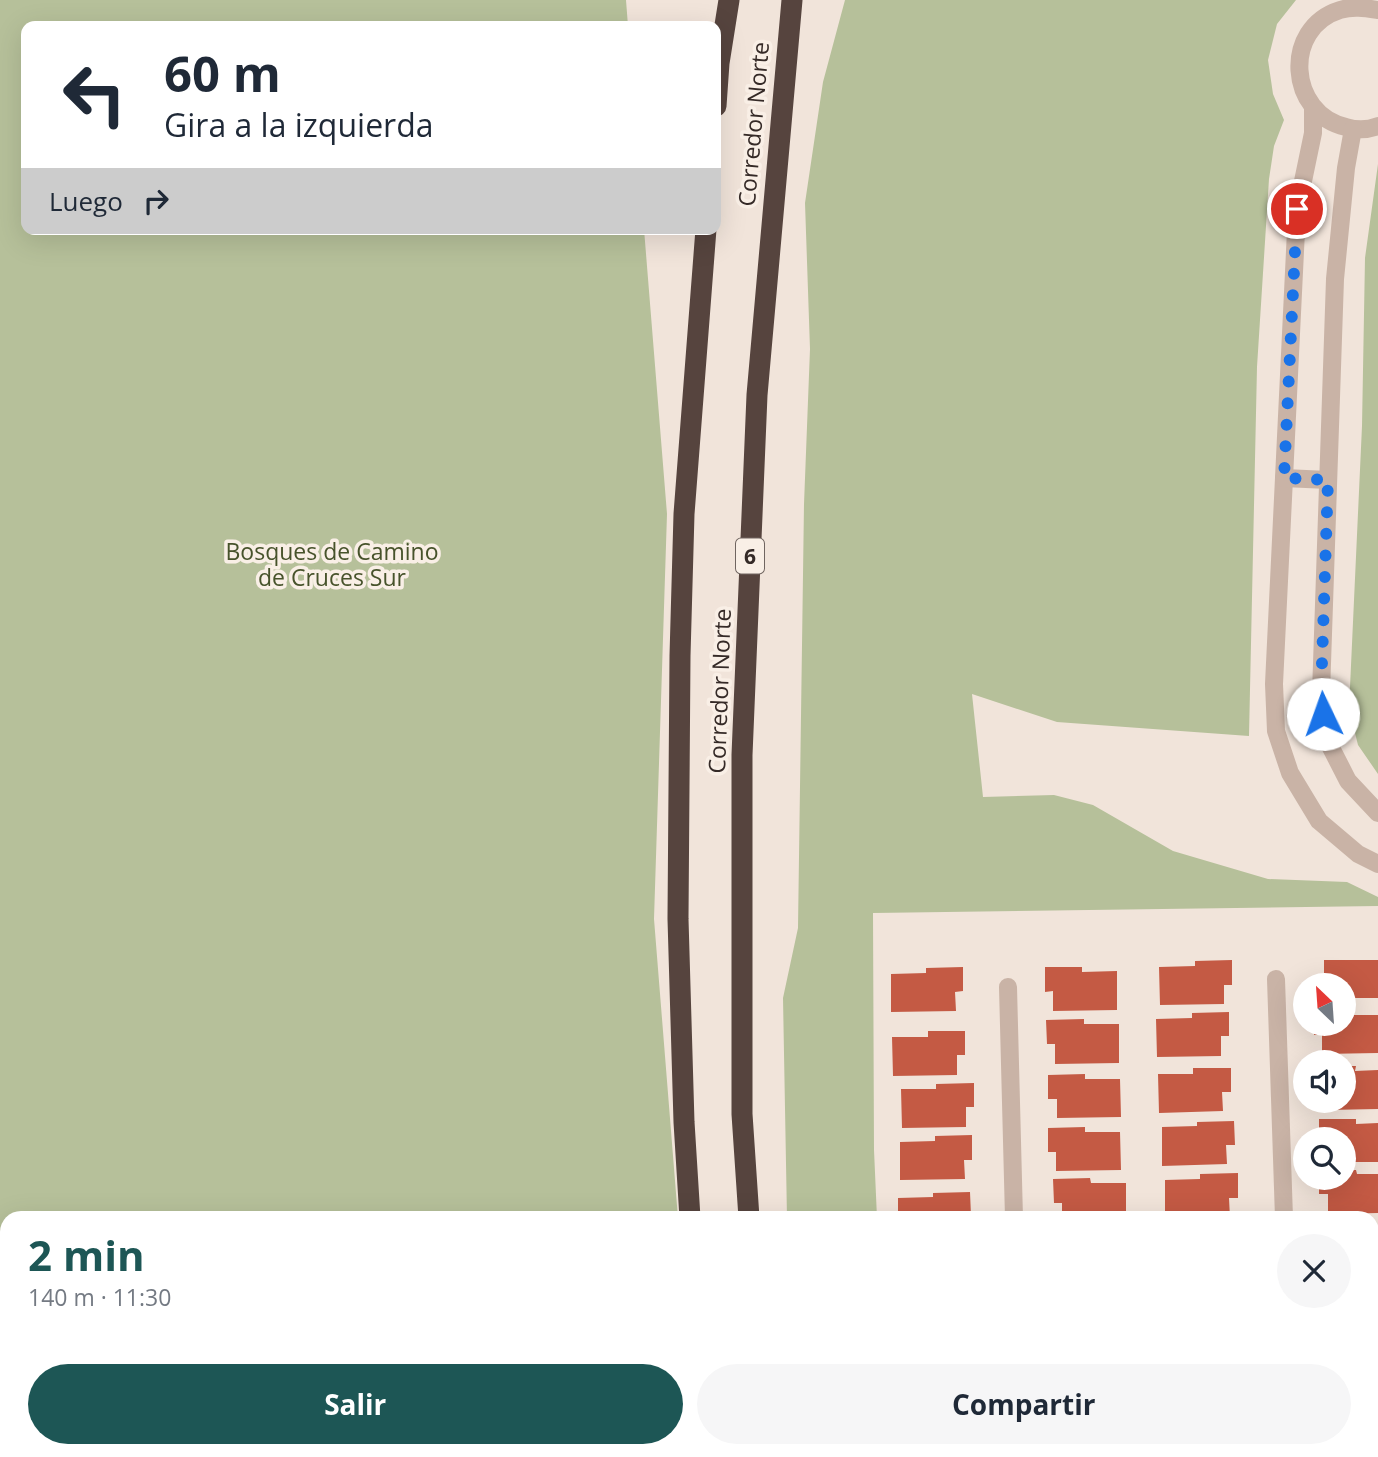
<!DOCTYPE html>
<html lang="es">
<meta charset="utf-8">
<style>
body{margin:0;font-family:"Open Sans",sans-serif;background:#f6f6f7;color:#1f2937;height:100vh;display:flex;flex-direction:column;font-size:26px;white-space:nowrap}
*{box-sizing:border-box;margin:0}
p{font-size:23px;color:#747a83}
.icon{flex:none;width:38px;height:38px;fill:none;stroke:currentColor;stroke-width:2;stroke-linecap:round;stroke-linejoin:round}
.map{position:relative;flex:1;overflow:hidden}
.drawer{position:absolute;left:0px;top:1211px;width:1379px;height:247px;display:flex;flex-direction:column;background:#fff;border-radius:21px 21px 0 0;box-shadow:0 7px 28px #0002}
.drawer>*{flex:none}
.guide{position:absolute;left:21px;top:21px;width:700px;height:214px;border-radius:14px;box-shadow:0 7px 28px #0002;background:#fff;color:#1f2937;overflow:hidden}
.needle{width:46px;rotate:335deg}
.controls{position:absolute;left:1293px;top:973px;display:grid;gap:14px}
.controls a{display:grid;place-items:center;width:63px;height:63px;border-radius:50%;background:#fff;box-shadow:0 7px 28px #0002;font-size:35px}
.pin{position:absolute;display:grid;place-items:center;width:60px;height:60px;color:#fff;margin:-30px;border:4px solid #fff;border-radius:50%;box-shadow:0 2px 7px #0007}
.me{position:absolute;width:77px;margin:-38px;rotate:357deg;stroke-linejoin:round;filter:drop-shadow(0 0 5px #0008)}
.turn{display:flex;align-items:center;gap:24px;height:147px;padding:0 28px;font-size:32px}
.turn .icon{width:91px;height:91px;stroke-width:2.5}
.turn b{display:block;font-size:49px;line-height:60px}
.then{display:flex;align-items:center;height:66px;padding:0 28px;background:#0003;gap:14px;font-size:26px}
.round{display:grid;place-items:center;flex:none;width:74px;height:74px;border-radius:37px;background:#f6f6f7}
.overview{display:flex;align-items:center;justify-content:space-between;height:119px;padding:0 28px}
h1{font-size:42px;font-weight:700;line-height:52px;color:#1d5655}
.cta{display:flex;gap:14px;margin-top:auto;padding:14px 28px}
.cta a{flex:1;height:80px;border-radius:42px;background:#1d5655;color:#fff;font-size:28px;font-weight:700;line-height:80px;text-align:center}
.cta a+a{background:#f6f6f7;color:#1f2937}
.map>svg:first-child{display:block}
</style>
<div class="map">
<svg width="1378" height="1457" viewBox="0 0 1378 1457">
<rect width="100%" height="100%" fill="#f1e4da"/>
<g fill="#b6c09a">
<polygon points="0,0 626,0 628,26 26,26 26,229 644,229 667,514 654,919 678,1218 7,1218 7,1451 697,1451 698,1457 0,1457"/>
<polygon points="845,0 1296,0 1277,24 1268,60 1273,94 1284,120 1274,146 1269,179 1257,367 1249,736 1057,722 972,694 983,797 1054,795 1093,805 1173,851 1268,879 1347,882 1378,897 1378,906 873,913 874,1150 877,1218 787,1218 783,998 798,928 804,504 810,349 805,203 823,82"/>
<polygon points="1378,164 1378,774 1358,745 1349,709 1362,426 1365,258"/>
<polygon points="797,1451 893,1451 894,1457 797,1457"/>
</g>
<g fill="#c45a44">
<polygon points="1232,960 1232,985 1224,985 1224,1004 1160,1005 1159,967 1195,966 1195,961"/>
<polygon points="1324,960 1378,960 1378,998 1353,998 1353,1003 1344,1003 1344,985 1316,985 1316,979 1324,979"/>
<polygon points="963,967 963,991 955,992 956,1011 891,1012 891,974 926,973 926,968"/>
<polygon points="1045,967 1082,967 1082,972 1117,971 1117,1010 1053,1011 1053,991 1045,992"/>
<polygon points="1344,1010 1351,1010 1351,1015 1378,1015 1378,1053 1322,1054 1322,1035 1314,1035 1314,1024 1344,1024"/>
<polygon points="1229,1012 1229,1036 1221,1036 1221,1056 1157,1057 1156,1019 1192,1018 1192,1013"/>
<polygon points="1084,1019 1084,1024 1119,1024 1119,1063 1055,1064 1055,1044 1047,1044 1046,1020"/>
<polygon points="928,1031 965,1031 965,1055 957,1055 957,1075 893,1076 892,1037 928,1037"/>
<polygon points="1344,1066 1356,1066 1355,1071 1378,1070 1378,1109 1327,1110 1327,1101 1344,1101"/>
<polygon points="1193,1068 1231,1068 1231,1092 1222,1092 1223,1111 1159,1113 1158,1074 1193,1074"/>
<polygon points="1085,1074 1085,1079 1120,1079 1121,1117 1057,1118 1057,1099 1048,1099 1048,1075"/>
<polygon points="974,1083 974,1107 966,1107 966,1127 902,1128 901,1089 936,1089 936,1084"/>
<polygon points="1319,1119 1356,1119 1356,1124 1378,1123 1378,1162 1344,1162 1344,1139 1319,1139"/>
<polygon points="1234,1121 1235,1145 1226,1145 1227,1164 1162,1166 1162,1127 1197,1126 1197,1122"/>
<polygon points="1085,1127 1085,1132 1120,1132 1121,1170 1056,1171 1056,1152 1048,1152 1048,1128"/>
<polygon points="972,1135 972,1160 964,1160 965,1179 900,1180 900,1142 935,1141 935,1136"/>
<polygon points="1344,1170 1356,1170 1357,1174 1378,1174 1378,1213 1328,1214 1328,1194 1319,1194 1319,1178 1344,1178"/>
<polygon points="1238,1173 1238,1198 1229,1198 1230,1218 1165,1218 1165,1180 1200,1179 1200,1174"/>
<polygon points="1090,1178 1091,1183 1126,1183 1126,1218 1062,1218 1062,1203 1054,1203 1053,1179"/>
<polygon points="970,1192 971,1216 962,1216 962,1218 898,1218 898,1198 933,1197 933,1193"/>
<rect x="1372" y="1226" width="6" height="38"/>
<rect x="1372" y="1343" width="6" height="42"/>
<rect x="1372" y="1391" width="6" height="42"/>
<polygon points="1372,1441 1378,1441 1378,1457 1337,1457 1337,1451 1372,1451"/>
<polygon points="915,1451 988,1451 989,1457 916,1457"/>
<polygon points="1072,1451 1147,1451 1148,1457 1073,1457"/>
<rect x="1191" y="1451" width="51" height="6"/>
</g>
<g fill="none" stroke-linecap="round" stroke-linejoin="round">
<g stroke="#c9b3a6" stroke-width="18">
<path d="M1378,10C1365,8 1353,6 1340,10C1282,28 1288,114 1346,127C1356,130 1368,130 1378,126"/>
<polyline points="1313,108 1313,133 1297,210 1274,684 1276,731 1290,773 1319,821 1358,854 1378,864"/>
<polyline points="1353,129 1346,168 1335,279 1321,693 1325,736 1348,781 1378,813"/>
<polyline points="1284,478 1328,480"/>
<polyline points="1276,979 1284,1218"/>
<polyline points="1008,987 1014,1218"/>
<polyline points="1372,1309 1378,1309"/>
<polyline points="1033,1451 1033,1457"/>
<polyline points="1290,1451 1290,1457"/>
</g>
<g stroke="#56443e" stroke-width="21">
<polyline points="716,106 719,63 729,0"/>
<polyline points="690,1218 684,1122 678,919 680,656 684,514 706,229"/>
<polyline points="749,1218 742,1114 742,755 757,395 792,0"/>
<polyline points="706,1451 707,1457"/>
<polyline points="765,1451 765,1457"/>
</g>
</g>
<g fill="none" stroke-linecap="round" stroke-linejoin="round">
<polyline stroke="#1a73e8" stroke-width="12" stroke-dasharray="0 21.6" points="1297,209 1284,478 1328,480 1321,693 1323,714"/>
</g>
<g text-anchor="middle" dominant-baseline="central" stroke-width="7" stroke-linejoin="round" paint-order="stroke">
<rect fill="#f9efe6" stroke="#706560" stroke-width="2" x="736" y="538.5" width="28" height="35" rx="5"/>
<g font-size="21" font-weight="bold" fill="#352a27">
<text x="750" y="556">6</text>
</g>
<g font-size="23" fill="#352a27" stroke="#f9efe6">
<text transform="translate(753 124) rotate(-85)">Corredor Norte</text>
<text transform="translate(719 691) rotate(-88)">Corredor Norte</text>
</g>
<g font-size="23" fill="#47532b" stroke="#f9efe6">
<text x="332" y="551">Bosques de Camino<tspan x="332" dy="26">de Cruces Sur</tspan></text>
</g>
</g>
</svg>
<div class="controls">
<a><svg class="needle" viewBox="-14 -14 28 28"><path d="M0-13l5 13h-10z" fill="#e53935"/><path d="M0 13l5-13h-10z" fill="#747a83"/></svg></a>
<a><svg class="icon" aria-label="sound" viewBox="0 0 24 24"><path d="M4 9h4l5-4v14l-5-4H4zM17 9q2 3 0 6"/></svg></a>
<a><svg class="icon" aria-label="search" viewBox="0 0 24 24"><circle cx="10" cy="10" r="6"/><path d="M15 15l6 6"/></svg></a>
</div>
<div class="pin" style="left:1297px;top:209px;background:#d93025"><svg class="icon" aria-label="arrive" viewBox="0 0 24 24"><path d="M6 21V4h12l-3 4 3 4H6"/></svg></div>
<svg class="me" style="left:1323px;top:714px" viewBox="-20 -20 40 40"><circle r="19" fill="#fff"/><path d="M0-13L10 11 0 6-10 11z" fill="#1a73e8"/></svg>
<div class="guide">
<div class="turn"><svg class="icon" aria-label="left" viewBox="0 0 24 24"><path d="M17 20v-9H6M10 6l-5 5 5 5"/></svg><div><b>60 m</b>Gira a la izquierda</div></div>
<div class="then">Luego<svg class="icon" aria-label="right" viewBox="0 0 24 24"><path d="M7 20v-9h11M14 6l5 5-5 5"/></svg></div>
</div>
<section class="drawer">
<div class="overview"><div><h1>2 min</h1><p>140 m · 11:30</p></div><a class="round"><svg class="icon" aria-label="close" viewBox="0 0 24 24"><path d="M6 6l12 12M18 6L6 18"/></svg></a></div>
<div class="cta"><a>Salir</a><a>Compartir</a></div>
</section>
</div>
